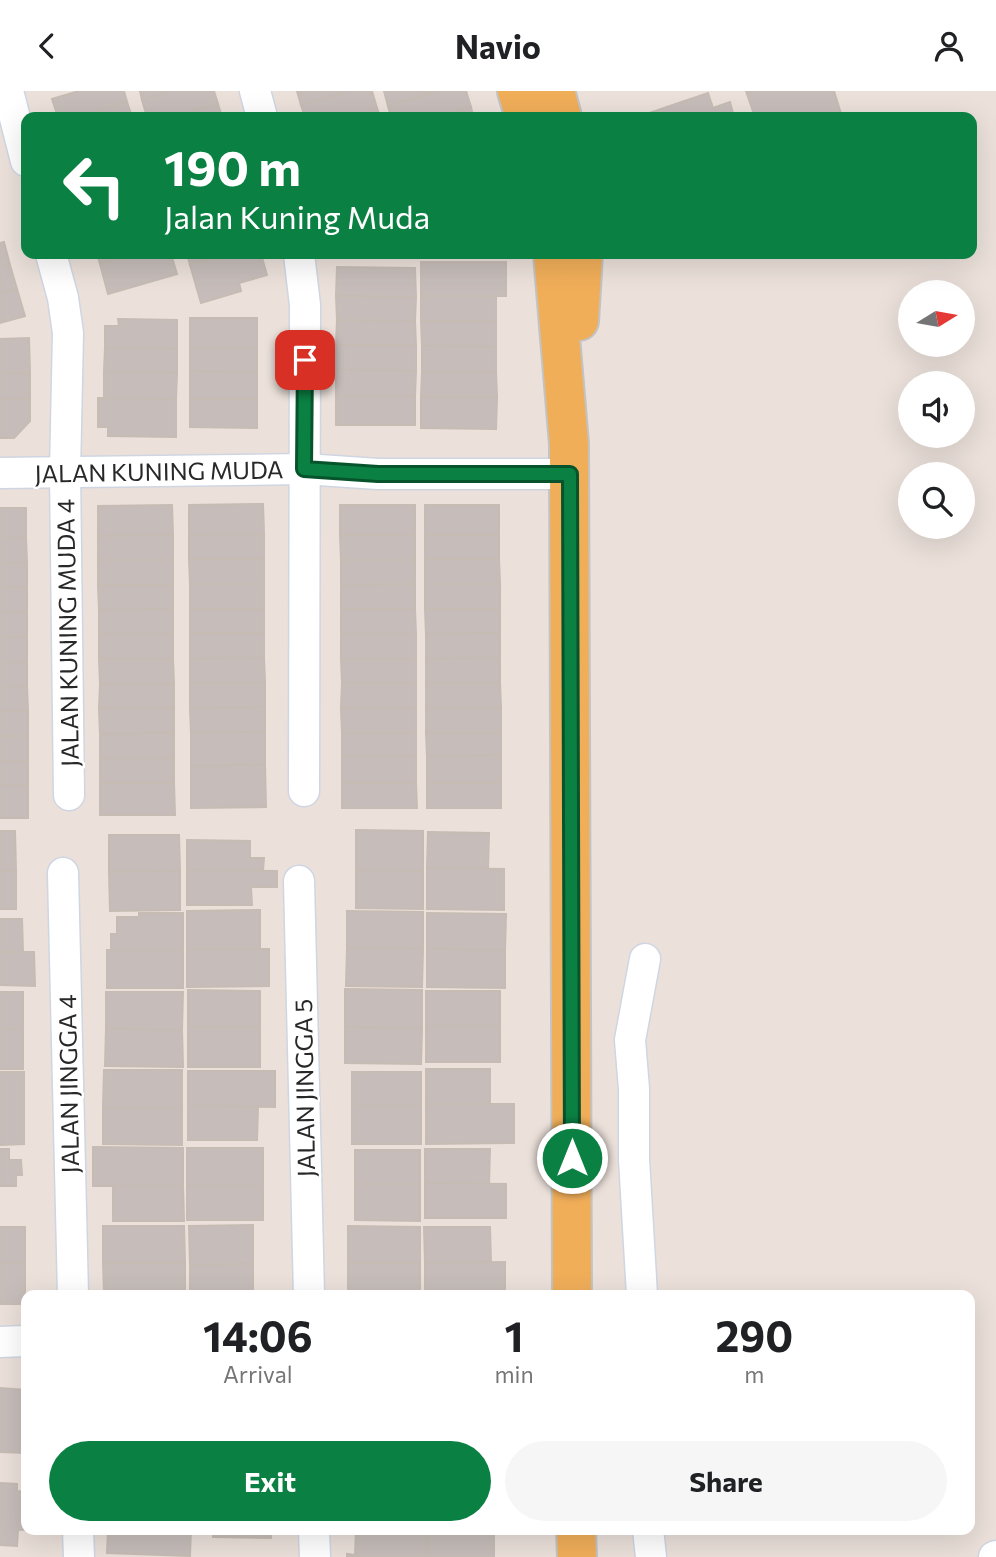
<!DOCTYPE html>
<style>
body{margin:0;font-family:Commissioner,sans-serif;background:#f6f6f6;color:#202124;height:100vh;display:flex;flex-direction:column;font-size:26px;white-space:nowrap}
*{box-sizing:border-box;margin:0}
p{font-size:23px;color:#757577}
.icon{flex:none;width:38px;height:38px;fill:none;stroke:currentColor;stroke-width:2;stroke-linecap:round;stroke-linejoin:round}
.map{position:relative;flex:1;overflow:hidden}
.drawer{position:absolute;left:21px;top:1199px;width:954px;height:245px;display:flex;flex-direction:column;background:#fff;border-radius:14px;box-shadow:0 7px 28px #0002}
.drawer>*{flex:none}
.hud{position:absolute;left:21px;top:21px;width:956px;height:147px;border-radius:14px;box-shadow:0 7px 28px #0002;background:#0b8043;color:#fff;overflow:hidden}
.needle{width:46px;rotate:79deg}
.fabs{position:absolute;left:898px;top:189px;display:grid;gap:14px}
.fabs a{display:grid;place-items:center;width:77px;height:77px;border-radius:50%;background:#fff;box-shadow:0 7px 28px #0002;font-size:35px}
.pin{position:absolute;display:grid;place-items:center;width:60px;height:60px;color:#fff;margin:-30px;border-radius:14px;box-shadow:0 4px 10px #0006}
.me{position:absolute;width:77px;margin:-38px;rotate:0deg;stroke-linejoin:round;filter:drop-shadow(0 0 5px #0008)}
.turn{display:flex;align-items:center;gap:24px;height:147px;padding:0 28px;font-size:32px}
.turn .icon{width:91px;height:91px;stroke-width:2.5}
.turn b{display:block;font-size:49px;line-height:60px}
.eta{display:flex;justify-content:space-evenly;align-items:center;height:119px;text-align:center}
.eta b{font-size:42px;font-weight:700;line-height:49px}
.button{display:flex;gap:14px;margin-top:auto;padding:14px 28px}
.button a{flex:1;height:80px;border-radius:42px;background:#0b8043;color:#fff;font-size:28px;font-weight:700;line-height:80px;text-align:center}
.button a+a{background:#f6f6f6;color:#202124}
header{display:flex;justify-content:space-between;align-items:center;height:91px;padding:0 28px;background:#fff;font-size:32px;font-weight:700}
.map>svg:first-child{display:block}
</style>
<header><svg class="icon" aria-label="back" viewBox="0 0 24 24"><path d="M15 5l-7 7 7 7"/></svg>Navio<svg class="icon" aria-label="person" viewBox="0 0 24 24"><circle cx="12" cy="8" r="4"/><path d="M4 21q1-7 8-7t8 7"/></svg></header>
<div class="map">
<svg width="996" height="1466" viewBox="0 0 996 1466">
<rect width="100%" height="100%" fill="#ebe0da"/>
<g fill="#c6bdba" stroke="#c6bcb4" stroke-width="2">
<polygon points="79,0 124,0 127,11 76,26 58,26 52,8"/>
<polygon points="140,0 172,0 142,9"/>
<polygon points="172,0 214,0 218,13 170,26 147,26 142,9"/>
<polygon points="297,0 350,0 301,14"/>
<polygon points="350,0 372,0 377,17 347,26 305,26 301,14"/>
<polygon points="384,0 439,0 388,15"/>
<polygon points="439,0 466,0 471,16 437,26 391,26 388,15"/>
<polygon points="746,0 834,0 842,26 755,26"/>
<polygon points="708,2 713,17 730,11 734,26 651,26 649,22"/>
<polygon points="127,11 132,26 76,26"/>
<polygon points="218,13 222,26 170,26"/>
<polygon points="471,16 473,26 437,26"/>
<polygon points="377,17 380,26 347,26"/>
<polygon points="4,151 10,174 0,177 0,152"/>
<polygon points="97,163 134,163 100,173"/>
<polygon points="134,163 171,163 177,183 108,203 100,173"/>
<polygon points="187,163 230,163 190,174"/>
<polygon points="230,163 261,163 267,184 239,192 241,200 201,212 190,174"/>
<rect x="421" y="171" width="85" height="34"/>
<polygon points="10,174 17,198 0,202 0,177"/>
<polygon points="337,176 415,177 416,206 336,205"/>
<polygon points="17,198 25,225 0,232 0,202"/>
<polygon points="336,205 416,206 415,230 337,229"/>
<rect x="421" y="205" width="75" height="25"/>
<rect x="190" y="227" width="67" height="30"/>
<polygon points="118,228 177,229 177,258 105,257 105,235 119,235"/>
<polygon points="337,229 415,230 416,254 336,254"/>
<polygon points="421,230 496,230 496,256 422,255"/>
<polygon points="29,247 30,282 0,282 0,248"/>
<polygon points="336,254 416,254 416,280 336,279"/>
<polygon points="422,255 496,256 496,281 422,281"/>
<polygon points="105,257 177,258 177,282 104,281"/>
<polygon points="190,257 257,257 257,281 190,280"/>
<polygon points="336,279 416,280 415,305 336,305"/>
<polygon points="190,280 257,281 257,308 190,308"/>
<polygon points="104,281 177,282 176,308 104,308"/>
<polygon points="422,281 496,281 497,306 421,306"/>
<rect x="0" y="282" width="30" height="26"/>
<rect x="336" y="305" width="79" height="29"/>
<polygon points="421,306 497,306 496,338 421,337"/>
<polygon points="98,307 176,308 176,346 108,345 108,336 98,336"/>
<polygon points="0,308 30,308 30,330 14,347 0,347"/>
<polygon points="190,308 257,308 257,337 190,336"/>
<polygon points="263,413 264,443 189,444 189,414"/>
<polygon points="172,414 173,444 98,445 98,415"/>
<rect x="340" y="414" width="75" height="30"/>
<rect x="425" y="414" width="74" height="30"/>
<rect x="0" y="417" width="26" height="30"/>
<polygon points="264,443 264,468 189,468 189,444"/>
<polygon points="173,444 173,469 98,469 98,445"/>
<polygon points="340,444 415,444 415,469 341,469"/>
<rect x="425" y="444" width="74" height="24"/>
<polygon points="0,447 26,447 27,472 0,472"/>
<polygon points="189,468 264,468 264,493 190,493"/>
<polygon points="425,468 499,468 500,493 425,493"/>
<rect x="98" y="469" width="75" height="25"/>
<polygon points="341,469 415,469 415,493 341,494"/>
<rect x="0" y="472" width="27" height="24"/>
<rect x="190" y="493" width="74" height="25"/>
<polygon points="415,493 415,518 341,518 341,494"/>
<rect x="425" y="493" width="75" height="25"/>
<polygon points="98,494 173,494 173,518 99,519"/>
<rect x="0" y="496" width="27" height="25"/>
<polygon points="173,518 173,543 99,543 99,519"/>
<rect x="190" y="518" width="74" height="24"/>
<polygon points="341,518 415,518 416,543 341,543"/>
<polygon points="425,518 500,518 500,542 426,543"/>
<rect x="0" y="521" width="27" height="25"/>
<polygon points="190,542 264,542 264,567 190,568"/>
<polygon points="500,542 500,567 426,568 426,543"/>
<rect x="99" y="543" width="74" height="25"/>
<rect x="341" y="543" width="75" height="25"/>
<rect x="0" y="546" width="27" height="25"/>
<polygon points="264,567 265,592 190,592 190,568"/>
<polygon points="500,567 500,592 426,592 426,568"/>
<polygon points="99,568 173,568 174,593 100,593"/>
<polygon points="341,568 416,568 416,592 342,592"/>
<rect x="0" y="571" width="27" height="24"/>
<polygon points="190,592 265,592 265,616 190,617"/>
<polygon points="342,592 416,592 416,617 341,617"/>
<polygon points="426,592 500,592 501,617 426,617"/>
<polygon points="100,593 174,593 174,617 99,618"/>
<polygon points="0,595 27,595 28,620 0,620"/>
<polygon points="265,616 265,641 191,642 190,617"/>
<polygon points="174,617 174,642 100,643 99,618"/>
<polygon points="341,617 416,617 416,642 342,642"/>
<rect x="426" y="617" width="75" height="25"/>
<rect x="0" y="620" width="28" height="25"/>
<polygon points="265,641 265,674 191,675 191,642"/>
<polygon points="174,642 174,667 100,667 100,643"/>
<rect x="342" y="642" width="74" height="23"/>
<polygon points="426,642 501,642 501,664 427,665"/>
<rect x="0" y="645" width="28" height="25"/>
<polygon points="501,664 501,692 427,692 427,665"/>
<rect x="342" y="665" width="74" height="27"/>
<rect x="100" y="667" width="74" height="25"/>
<rect x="0" y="670" width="28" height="24"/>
<polygon points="265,674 266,716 191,717 191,675"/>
<polygon points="100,692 174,692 175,724 100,724"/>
<polygon points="342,692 416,692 417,717 342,717"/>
<rect x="427" y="692" width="74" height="25"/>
<rect x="0" y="694" width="28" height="33"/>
<polygon points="356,739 423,740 423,780 356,779"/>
<polygon points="0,740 15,740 16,780 0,780"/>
<polygon points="428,741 489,742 488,778 427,777"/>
<polygon points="109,744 179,744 180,780 109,781"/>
<polygon points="187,749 250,750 250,767 264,767 263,779 187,779"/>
<polygon points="427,777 504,778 504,819 427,818"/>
<polygon points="187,779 277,780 277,796 251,796 252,814 187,814"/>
<polygon points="356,779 423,780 423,818 356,817"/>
<rect x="0" y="780" width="16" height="38"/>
<polygon points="180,780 180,819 110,820 109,781"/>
<polygon points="260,819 260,858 187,858 187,820"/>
<polygon points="347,820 423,821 423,858 347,857"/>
<polygon points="139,822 183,822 183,859 111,859 111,843 117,843 117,826 139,826"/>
<polygon points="427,822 506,823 505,859 427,858"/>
<polygon points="0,828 22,828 23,861 0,861"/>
<polygon points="347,857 423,858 422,896 346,895"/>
<polygon points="187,858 269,858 269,895 187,896"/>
<polygon points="427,858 505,859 505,897 427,896"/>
<rect x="107" y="859" width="76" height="38"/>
<polygon points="0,861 34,861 35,895 0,894"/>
<polygon points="345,898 422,899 422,937 345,936"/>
<polygon points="188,899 260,900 260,936 188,936"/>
<rect x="426" y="900" width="74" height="35"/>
<rect x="0" y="901" width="23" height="37"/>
<polygon points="106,901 183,901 182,939 106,938"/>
<rect x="426" y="935" width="74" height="36"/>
<rect x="188" y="936" width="72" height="40"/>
<polygon points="345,936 422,937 421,973 345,972"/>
<rect x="0" y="938" width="23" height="40"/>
<polygon points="106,938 182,939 183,976 105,975"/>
<rect x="426" y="978" width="64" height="35"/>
<polygon points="104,979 182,979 182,1017 103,1017"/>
<polygon points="188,980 275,980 275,1016 188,1015"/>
<polygon points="0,981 24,981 24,1053 0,1054"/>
<rect x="352" y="981" width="69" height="34"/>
<polygon points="426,1013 514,1013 514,1052 426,1053"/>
<polygon points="188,1015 258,1016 257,1049 188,1049"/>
<rect x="352" y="1015" width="69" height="38"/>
<polygon points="103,1017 182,1017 182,1054 103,1053"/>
<polygon points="93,1056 183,1057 183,1095 93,1095"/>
<rect x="187" y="1057" width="76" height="38"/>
<polygon points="0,1058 9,1058 9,1069 21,1069 22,1084 16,1084 16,1095 0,1095"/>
<polygon points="425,1058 490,1058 489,1093 425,1092"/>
<rect x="355" y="1059" width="65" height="34"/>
<polygon points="425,1092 506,1093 506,1127 425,1127"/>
<polygon points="355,1093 420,1093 420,1130 355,1129"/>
<polygon points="113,1095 183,1095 184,1130 113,1130"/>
<rect x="187" y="1095" width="76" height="34"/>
<polygon points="253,1134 253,1173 190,1174 189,1135"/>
<polygon points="103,1135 184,1135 185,1172 103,1172"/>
<polygon points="348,1135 420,1136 420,1172 348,1172"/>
<rect x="0" y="1136" width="25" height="36"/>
<polygon points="424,1136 490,1136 491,1171 425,1172"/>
<polygon points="505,1171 505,1201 492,1201 492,1204 425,1204 425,1172"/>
<rect x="0" y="1172" width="25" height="41"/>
<polygon points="103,1172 185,1172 185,1204 110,1204 110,1201 104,1201"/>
<rect x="348" y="1172" width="72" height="32"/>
<polygon points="253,1173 253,1204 190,1204 190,1174"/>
<polygon points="0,1297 26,1299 26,1362 0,1361"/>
<polygon points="0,1392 17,1393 17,1400 26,1401 26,1438 39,1438 18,1439 17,1455 0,1454"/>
<polygon points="108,1438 191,1438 190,1465 107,1462"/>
<polygon points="213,1438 271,1438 271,1447 213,1446"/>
<polygon points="356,1438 426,1438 426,1466 347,1466 347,1463 355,1464"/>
<rect x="428" y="1438" width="66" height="28"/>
</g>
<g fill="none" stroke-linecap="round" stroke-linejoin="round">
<g stroke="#cfd6e2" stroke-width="33">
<g id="minor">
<polyline points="8,0 26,70"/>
<polyline points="255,0 262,26"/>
<polyline points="51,163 63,207 68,242 65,381 69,704"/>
<polyline points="299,163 305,214 304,700"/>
<polyline points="0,382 304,378 378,383 570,383"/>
<polyline points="63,782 73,1204"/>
<polyline points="299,790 309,1204"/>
<polyline points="642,1204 634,1068 634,998 630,949 645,868"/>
<polyline points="0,1251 26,1250"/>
<polyline points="78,1438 79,1466"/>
<polyline points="314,1438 315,1466"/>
<polyline points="648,1438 651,1466"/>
<polyline points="994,1466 996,1465"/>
</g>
</g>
<g stroke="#c3c3c3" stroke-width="42">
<g id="major">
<polyline points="517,0 525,26"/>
<polyline points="555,0 562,26"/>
<polyline points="553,163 569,353 572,1204"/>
<polyline points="579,230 583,163"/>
<polyline points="576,1438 577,1466"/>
</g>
</g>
<use href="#minor" stroke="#fff" stroke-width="30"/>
<use href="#major" stroke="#f0ae59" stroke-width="38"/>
</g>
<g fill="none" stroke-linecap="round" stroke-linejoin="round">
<g stroke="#07532c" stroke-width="18">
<polyline id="route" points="305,269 304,378 378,383 570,383 572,1067"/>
</g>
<use href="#route" stroke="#0b8043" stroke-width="12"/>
</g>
<g text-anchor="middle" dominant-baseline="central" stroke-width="5" stroke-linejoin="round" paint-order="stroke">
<g font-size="24" fill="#282828" stroke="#fff">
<text transform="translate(159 380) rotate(-1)">JALAN KUNING MUDA</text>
<text transform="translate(67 542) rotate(-91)">JALAN KUNING MUDA 4</text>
<text transform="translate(68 993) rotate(-91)">JALAN JINGGA 4</text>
<text transform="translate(304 997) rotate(-91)">JALAN JINGGA 5</text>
</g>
</g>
</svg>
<div class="fabs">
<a><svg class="needle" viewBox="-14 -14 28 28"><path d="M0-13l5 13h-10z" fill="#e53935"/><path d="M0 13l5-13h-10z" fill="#757577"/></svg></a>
<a><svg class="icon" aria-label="sound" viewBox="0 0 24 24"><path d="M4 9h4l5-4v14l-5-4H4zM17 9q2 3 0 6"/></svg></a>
<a><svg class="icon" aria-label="search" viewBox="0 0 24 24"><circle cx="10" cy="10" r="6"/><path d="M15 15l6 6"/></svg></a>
</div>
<div class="pin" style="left:305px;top:269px;background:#d93025"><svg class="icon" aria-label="arrive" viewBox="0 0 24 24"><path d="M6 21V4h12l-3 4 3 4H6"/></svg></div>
<svg class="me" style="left:572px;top:1067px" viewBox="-20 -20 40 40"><circle r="17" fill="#0b8043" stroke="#fff" stroke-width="3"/><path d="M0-11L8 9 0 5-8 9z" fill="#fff"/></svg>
<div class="hud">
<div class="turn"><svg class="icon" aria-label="left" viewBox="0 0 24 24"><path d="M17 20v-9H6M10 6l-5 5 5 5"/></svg><div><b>190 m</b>Jalan Kuning Muda</div></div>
</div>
<section class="drawer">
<div class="eta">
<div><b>14:06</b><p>Arrival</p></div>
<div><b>1</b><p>min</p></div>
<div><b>290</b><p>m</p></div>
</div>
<div class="button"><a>Exit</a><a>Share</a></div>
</section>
</div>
